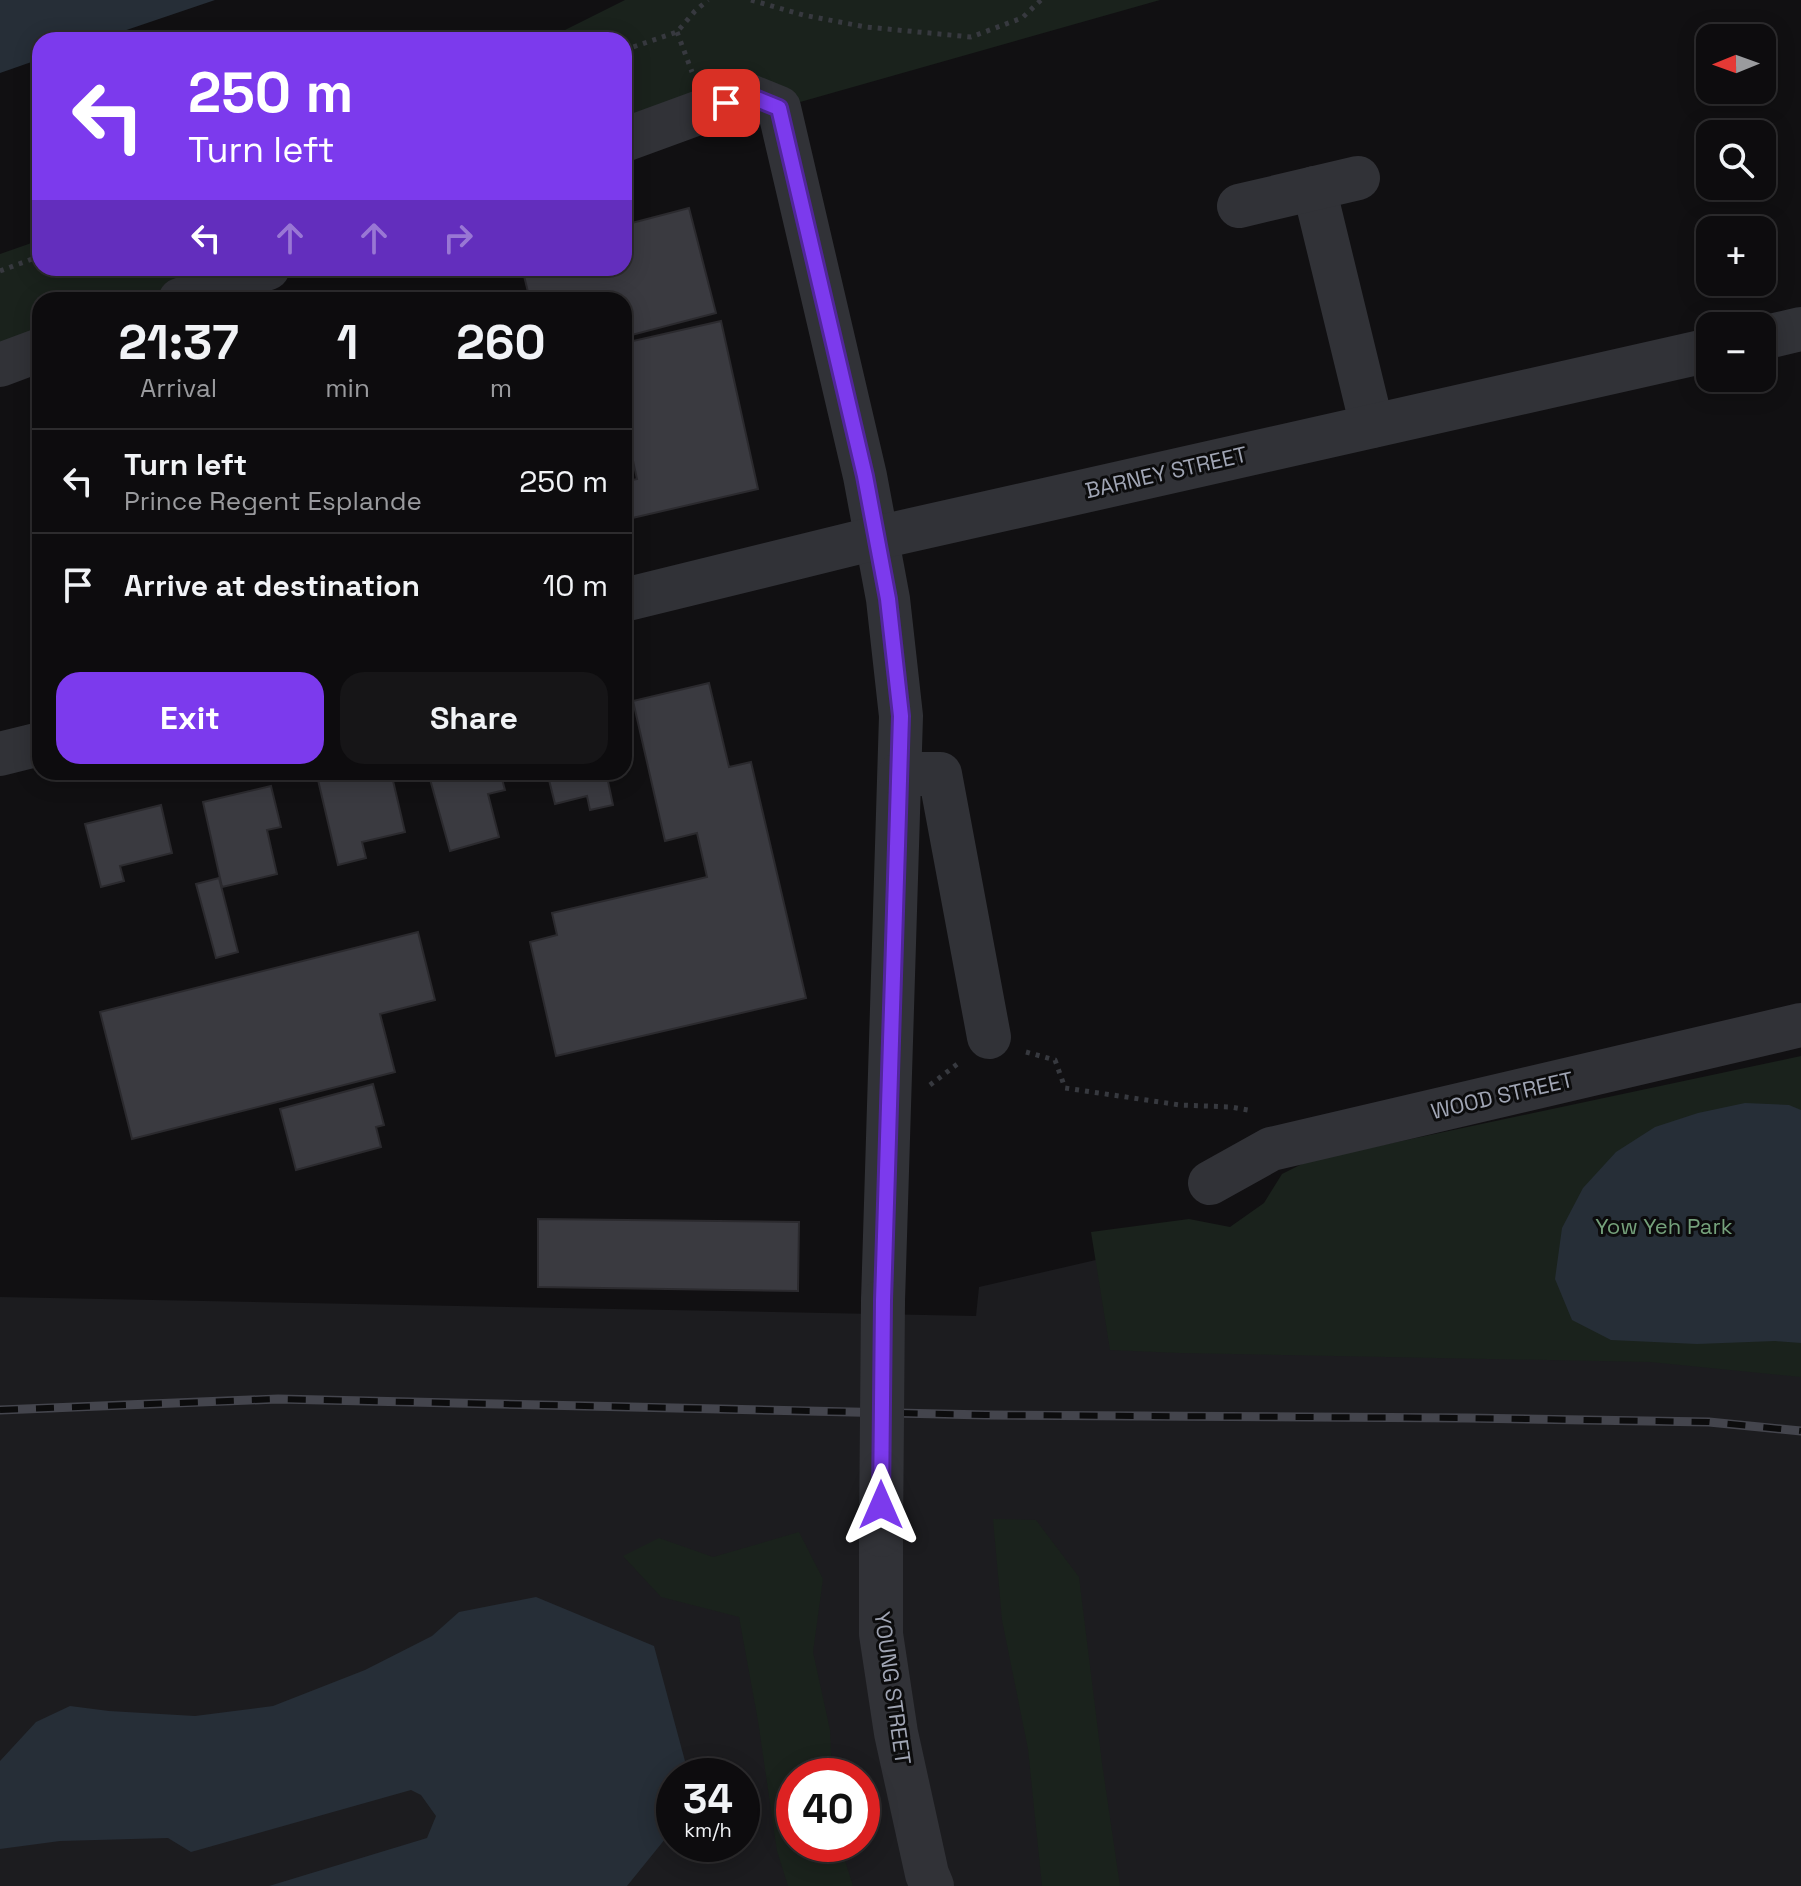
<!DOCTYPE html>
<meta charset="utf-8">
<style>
body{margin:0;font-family:"Space Grotesk",sans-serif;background:#161517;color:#f1f3f6;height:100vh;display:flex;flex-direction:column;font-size:30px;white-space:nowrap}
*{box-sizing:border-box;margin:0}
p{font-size:26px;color:#9a9b9e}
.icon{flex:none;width:44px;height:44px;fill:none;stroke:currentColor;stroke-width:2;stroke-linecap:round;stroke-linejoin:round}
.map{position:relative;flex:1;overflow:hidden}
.panel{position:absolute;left:32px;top:292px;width:600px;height:488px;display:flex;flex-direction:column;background:#0d0c0e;border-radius:24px;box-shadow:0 4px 20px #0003,0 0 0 2px #2d2c2e}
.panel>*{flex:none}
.guide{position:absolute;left:32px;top:32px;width:600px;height:244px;border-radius:24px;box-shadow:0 4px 20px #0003,0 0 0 2px #2d2c2e;background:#7c3aed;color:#fff;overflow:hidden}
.needle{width:52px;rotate:269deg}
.fabs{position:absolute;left:1696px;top:24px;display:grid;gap:16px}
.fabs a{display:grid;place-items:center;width:80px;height:80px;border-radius:16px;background:#0d0c0e;box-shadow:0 4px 20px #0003,0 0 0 2px #2d2c2e;font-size:40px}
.speed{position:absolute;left:656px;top:1758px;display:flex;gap:16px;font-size:40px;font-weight:700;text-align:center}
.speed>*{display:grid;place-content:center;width:104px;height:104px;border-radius:50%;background:#0d0c0e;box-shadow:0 4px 20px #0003,0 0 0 2px #2d2c2e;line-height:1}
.speed small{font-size:20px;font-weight:400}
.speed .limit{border:12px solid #d22;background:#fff;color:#111}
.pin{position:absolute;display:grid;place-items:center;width:68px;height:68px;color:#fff;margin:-34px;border-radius:16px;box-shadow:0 4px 12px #0006}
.me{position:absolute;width:88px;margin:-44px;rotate:0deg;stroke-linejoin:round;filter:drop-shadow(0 0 6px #0008)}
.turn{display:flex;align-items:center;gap:28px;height:168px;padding:0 24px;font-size:36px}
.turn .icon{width:104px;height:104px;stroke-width:2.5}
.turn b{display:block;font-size:56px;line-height:68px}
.lanes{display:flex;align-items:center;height:76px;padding:0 24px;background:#0003;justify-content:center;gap:40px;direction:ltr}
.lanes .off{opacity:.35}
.eta{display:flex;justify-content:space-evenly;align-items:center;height:136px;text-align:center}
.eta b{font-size:48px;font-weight:800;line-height:56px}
.cta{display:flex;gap:16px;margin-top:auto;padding:16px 24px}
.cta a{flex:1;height:92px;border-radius:24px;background:#7c3aed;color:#fff;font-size:32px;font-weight:800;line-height:92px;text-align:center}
.cta a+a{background:#161517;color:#f1f3f6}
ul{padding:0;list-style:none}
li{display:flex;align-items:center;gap:24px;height:104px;padding:0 24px;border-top:2px solid #2d2c2e}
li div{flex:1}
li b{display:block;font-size:30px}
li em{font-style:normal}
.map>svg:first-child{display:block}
</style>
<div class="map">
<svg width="1801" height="1886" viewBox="0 0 1801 1886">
<rect width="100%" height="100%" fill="#111012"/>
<path fill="#1c1c1f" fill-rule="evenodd" d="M1801,1097V1886H0V1297L976,1316L979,1287ZM674,1776H742V1844H674ZM794,1776H862V1844H794Z"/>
<g fill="#1a221c">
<polygon points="625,0 1160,0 779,108 624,140 624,40 545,40"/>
<polygon points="40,240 40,268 268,268 180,300 40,300 40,350 0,365 0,254"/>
<polygon points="1801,1056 1801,1377 1650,1362 1179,1353 1110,1350 1091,1232 1189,1219 1230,1227 1264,1203 1282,1174 1308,1161"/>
<polygon points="993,1519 1036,1520 1079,1577 1102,1763 1120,1886 1042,1886 1028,1749 1002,1620"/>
<polygon points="799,1532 823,1579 813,1652 830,1730 832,1776 794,1776 794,1844 840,1844 853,1886 788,1886 777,1851 758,1721 739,1617 661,1597 623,1556 659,1538 713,1557"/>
</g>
<g fill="#262e37">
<polygon points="0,0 215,0 97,40 40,40 40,59 0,73"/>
<polygon points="1745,1103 1789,1105 1801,1110 1801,1343 1775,1341 1697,1344 1611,1340 1572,1320 1555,1279 1562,1228 1583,1188 1616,1152 1655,1127 1698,1113"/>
<polygon points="536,1597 654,1646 689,1776 674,1776 674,1828 627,1886 269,1886 427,1838 436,1816 421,1795 411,1790 191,1852 168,1838 60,1841 0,1849 0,1761 36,1722 70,1706 109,1711 195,1716 273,1706 365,1670 432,1636 459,1612"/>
</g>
<g fill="#3a3a40" stroke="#2b2a2e" stroke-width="2">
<polygon points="689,208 716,313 624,337 624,300 530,300 522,268 624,268 624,225"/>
<polygon points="721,321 758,489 628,519 624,500 624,482 637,479 624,420 624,343"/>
<polygon points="709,683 729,767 751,762 806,998 556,1056 530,942 557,935 552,913 707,877 697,833 665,841 633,701"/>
<polygon points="354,772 391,772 405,832 362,842 366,858 338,865 318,780"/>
<polygon points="428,772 500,772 505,790 488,794 499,837 450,851"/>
<polygon points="547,772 606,772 613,805 590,810 587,796 555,804"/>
<polygon points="271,786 281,827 267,830 277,874 222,887 203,802"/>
<polygon points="161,805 172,853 120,866 124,881 101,887 85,824"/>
<polygon points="219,878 238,952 216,958 196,884"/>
<polygon points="418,932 435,1000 380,1014 395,1072 132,1139 100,1012"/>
<polygon points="373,1084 384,1125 376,1127 381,1147 296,1170 280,1109"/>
<polygon points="538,1219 799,1222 798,1291 538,1287"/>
</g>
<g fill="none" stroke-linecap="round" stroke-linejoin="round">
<g stroke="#37393f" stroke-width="5" stroke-dasharray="4 6" stroke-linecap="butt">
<polyline points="751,0 803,15 866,27 971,37 1022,18 1041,0"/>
<polyline points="677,32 692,72"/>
<polyline points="624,50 677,32 695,11 708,0"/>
<polyline points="0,271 40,256"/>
<polyline points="1026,1052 1055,1060 1065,1088 1180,1105 1231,1107 1253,1111"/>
<polyline points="930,1085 960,1062"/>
</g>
<g stroke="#313237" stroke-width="44">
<polyline points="624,140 747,95 779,108 865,476 888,599 901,716 883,1301"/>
<polyline points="1314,188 1372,426"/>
<polyline points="1239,206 1358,178"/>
<polyline points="180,300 268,268"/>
<polyline points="1762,338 1801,329"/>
<polyline points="0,365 40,350"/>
<polyline points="624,600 876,538 1710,350"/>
<polyline points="0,754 40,744"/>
<polyline points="900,774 940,774 989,1037"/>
<polyline points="1210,1183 1271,1149 1801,1025"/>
<polyline points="881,1535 881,1634 896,1733 927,1874 932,1886"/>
</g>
<g stroke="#44454d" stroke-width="9">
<polyline id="rail" points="0,1410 278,1399 986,1415 1467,1418 1709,1422 1801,1431"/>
</g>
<use href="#rail" stroke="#0c0c0d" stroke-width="6" stroke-dasharray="18" stroke-linecap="butt"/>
<polyline stroke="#313237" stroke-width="44" points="881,1535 883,1301"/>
</g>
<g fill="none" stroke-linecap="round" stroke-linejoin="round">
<g stroke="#51269a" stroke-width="20">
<polyline id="route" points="726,103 747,95 779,108 865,476 888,599 901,716 883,1301 881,1505"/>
</g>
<use href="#route" stroke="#7c3aed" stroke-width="14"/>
</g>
<g text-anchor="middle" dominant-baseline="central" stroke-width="6" stroke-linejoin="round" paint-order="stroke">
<g font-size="22" fill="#a0a5b4" stroke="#0c0c0d">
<text transform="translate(1166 472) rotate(-13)">BARNEY STREET</text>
<text transform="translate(1502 1095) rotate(-13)">WOOD STREET</text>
<text transform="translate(893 1688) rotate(82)">YOUNG STREET</text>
</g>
<g font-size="22" fill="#75a17b" stroke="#0c0c0d">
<text x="1664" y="1226">Yow Yeh Park</text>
</g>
</g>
</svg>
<div class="fabs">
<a><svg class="needle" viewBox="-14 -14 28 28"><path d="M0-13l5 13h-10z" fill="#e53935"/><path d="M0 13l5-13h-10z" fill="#9a9b9e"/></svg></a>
<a><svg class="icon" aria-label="search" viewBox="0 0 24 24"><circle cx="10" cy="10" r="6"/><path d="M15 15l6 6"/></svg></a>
<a>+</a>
<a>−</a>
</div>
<div class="speed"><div>34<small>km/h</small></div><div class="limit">40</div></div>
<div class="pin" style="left:726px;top:103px;background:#d93025"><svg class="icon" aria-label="arrive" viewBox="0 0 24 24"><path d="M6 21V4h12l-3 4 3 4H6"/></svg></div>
<svg class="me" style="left:881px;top:1505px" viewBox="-20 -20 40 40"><path d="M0-17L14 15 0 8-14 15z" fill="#7c3aed" stroke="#fff" stroke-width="4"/></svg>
<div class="guide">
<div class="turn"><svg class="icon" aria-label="left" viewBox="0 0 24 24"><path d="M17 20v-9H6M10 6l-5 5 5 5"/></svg><div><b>250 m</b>Turn left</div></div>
<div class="lanes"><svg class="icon" aria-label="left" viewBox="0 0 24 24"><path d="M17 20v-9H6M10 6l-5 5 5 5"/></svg><svg class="icon off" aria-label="ahead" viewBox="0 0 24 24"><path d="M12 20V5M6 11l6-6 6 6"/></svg><svg class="icon off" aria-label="ahead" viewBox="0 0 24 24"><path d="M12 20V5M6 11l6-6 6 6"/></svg><svg class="icon off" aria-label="right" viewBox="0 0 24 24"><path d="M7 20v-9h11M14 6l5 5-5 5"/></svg></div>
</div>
<section class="panel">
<div class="eta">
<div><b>21:37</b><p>Arrival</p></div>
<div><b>1</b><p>min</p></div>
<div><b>260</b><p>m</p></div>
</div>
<ul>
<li><svg class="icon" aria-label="left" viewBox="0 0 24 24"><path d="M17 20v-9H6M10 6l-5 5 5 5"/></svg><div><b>Turn left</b><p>Prince Regent Esplande</p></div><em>250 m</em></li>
<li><svg class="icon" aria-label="arrive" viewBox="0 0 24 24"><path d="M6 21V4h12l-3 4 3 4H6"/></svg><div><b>Arrive at destination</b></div><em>10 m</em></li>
</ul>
<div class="cta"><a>Exit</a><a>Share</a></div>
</section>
</div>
